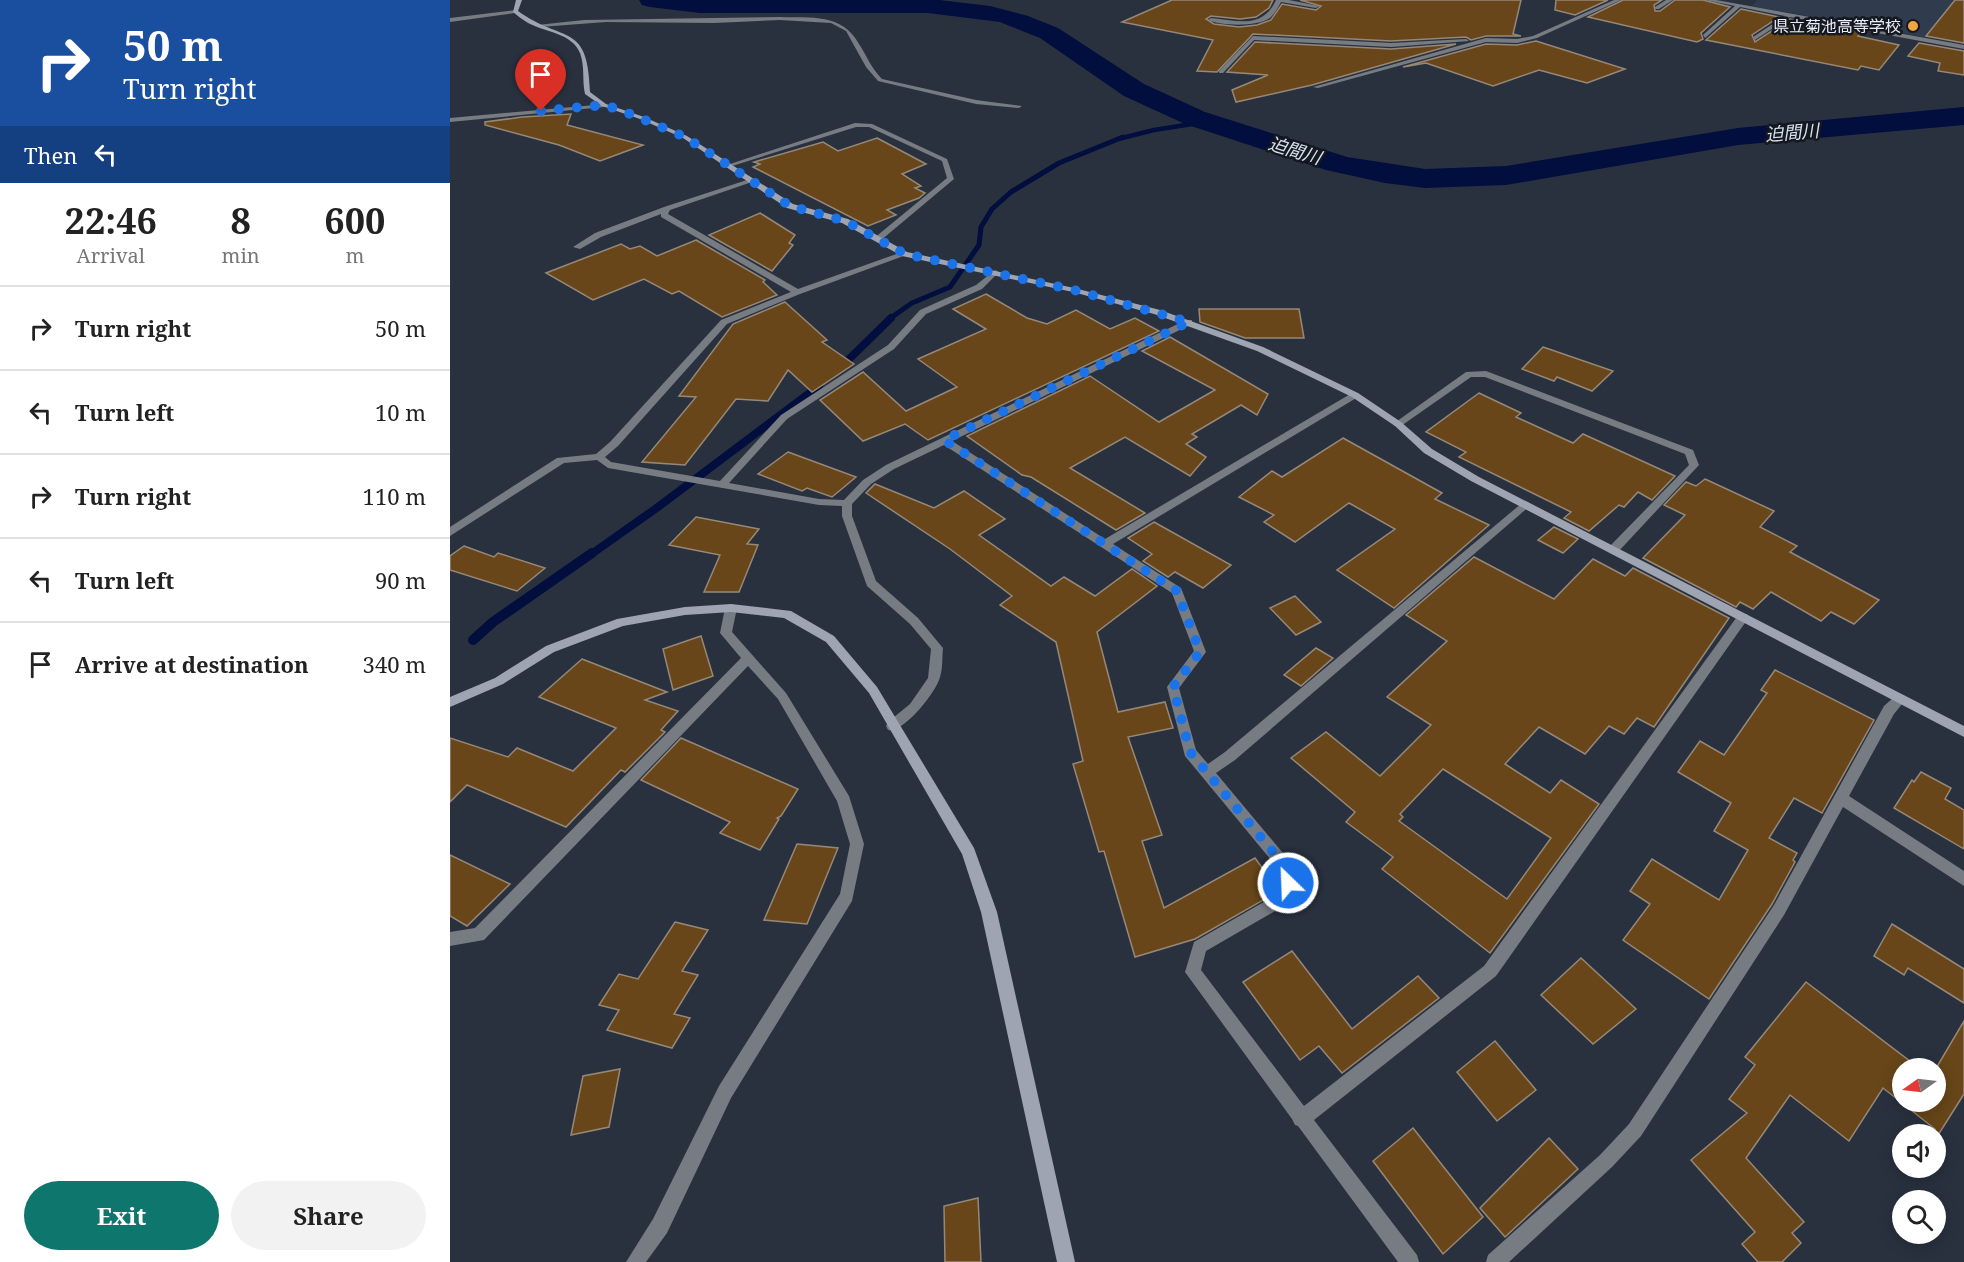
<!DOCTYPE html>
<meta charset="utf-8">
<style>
body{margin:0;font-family:"Noto Serif","Noto Sans JP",serif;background:#f2f2f2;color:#222;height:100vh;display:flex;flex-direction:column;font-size:22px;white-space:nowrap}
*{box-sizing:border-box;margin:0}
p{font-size:20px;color:#767676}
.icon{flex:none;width:33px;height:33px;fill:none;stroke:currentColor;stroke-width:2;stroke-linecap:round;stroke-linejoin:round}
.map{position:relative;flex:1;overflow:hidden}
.drawer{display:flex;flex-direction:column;background:#fff;width:450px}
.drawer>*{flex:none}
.hud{background:#1a4fa0;color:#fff;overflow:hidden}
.needle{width:39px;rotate:256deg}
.fabs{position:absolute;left:1442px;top:1058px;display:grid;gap:12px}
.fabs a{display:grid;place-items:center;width:54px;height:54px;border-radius:50%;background:#fff;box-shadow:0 3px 15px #0003;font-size:30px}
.pin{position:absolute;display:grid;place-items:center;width:51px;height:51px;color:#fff;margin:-62px -26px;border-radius:50% 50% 50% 0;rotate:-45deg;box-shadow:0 0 6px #0007}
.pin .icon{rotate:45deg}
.me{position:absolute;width:66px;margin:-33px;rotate:336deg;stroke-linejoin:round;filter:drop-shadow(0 0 4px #0008)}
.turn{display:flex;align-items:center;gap:21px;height:126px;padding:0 24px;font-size:27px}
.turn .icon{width:78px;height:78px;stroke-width:2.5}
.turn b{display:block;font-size:42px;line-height:51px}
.then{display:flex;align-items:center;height:57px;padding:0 24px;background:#0003;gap:12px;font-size:22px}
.eta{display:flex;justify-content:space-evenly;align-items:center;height:102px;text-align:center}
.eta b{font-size:36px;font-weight:700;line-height:42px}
.cta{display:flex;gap:12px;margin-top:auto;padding:12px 24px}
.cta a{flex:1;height:69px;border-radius:36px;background:#0f766e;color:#fff;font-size:24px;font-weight:700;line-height:69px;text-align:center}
.cta a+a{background:#f2f2f2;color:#222}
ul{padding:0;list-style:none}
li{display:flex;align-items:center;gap:18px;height:84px;padding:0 24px;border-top:2px solid #e0e0e0}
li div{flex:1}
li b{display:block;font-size:22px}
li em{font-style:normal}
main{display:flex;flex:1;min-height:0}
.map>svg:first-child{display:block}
</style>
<main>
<section class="drawer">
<div class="hud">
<div class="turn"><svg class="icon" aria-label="right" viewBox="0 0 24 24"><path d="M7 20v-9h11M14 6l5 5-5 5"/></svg><div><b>50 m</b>Turn right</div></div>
<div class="then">Then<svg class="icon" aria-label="left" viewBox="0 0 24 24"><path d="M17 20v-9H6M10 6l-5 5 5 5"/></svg></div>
</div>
<div class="eta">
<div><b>22:46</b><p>Arrival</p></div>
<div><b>8</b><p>min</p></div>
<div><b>600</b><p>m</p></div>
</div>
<ul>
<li><svg class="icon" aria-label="right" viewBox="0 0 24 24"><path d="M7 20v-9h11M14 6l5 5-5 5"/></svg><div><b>Turn right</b></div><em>50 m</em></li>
<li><svg class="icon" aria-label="left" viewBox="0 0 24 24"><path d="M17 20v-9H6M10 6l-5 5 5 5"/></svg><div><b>Turn left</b></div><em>10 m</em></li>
<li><svg class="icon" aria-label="right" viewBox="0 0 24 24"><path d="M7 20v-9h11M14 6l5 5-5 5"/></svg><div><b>Turn right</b></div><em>110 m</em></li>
<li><svg class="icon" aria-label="left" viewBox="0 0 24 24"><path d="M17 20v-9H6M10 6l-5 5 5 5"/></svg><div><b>Turn left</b></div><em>90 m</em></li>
<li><svg class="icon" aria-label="arrive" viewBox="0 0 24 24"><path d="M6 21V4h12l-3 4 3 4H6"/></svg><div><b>Arrive at destination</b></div><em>340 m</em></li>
</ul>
<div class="cta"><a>Exit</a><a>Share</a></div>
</section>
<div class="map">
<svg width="1514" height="1262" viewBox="0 0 1514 1262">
<rect width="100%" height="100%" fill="#29313f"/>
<polygon fill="#303b4e" points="1307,0 1514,0 1514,44 1302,6"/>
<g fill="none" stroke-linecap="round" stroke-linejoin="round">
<polyline stroke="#010e3e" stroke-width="4.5" points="668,139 704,130 755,122"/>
<polyline stroke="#010e3e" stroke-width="5" points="439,319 462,303 500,287 529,245 531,227 542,209 561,192 609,163 673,137"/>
<g stroke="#010e3e" stroke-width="8">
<polyline points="391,367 441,318"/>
<polyline points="140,555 208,507 369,386"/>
</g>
<polyline stroke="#010e3e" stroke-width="10" points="23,640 43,622 142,553"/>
<polygon fill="#010e3e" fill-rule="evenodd" points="189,0 489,0 540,6 578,16 608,28 694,84 755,112 897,157 975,169 1056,166 1288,128 1514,107 1514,125 1288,145 1056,185 975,188 935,183 876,170 735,124 674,96 590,38 550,22 478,13 250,13 200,7 192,5"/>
</g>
<g fill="#684619" stroke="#968878" stroke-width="1.5" fill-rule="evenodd">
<polygon points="722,0 823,0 819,8 806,17 790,19 761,16 756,19 764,24 789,27 807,25 821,20 832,4 866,10 871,6 850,0 1071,0 1063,34 1071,36 1036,36 1021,40 1016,37 941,41 803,34 767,72 747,71 763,40 672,22"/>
<polygon points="1106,0 1158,0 1125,15 1105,10"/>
<polygon points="1173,0 1212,0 1204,5 1205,11 1210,11 1225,0 1253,0 1280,7 1251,33 1253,39 1247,42 1138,17"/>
<polygon points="1505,0 1514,0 1514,43 1476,36"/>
<polygon points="1291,9 1329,17 1302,35 1305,42 1340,19 1411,32 1408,36 1449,45 1429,70 1411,66 1408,70 1256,40"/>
<polygon points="1086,41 1175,69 1137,83 1089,70 1043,86 976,63 953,67 1036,44 1067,45"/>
<polygon points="805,42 941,49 1006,44 862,85 786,102 782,90 818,75 777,72"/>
<polygon points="1469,43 1514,51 1514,75 1488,71 1490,63 1458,56"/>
<polygon points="121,114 117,125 193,145 150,161 109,145 35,125 35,122 72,117"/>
<polygon points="427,138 476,164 452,174 471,186 465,188 475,193 469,198 437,210 446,215 418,226 303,167 310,164 304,162 373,142 388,151"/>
<polygon points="310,213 345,235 339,243 343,245 322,271 259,235"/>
<polygon points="246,240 315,280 313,282 327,295 272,317 229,291 222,294 194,279 143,300 96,273 171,244 180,249 190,246 207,256"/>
<polygon points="536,294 577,318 597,324 626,310 660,329 685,318 709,331 478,440 455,424 413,441 370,400 413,372 456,411 507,387 468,359 536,329 503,309"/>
<polygon points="335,302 377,340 372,342 404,364 362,392 338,370 318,401 286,399 235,465 192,462 246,397 229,396 283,324"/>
<polygon points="749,309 849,309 854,338 795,338 750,322"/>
<polygon points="720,337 818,394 807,415 791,405 742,434 747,437 736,444 756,457 740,476 675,437 620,468 695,513 666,530 581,477 572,475 517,436 640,376 709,422 765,390 692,351"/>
<polygon points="1093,347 1163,371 1142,391 1107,377 1104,381 1072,369"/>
<polygon points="1029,393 1071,413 1066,417 1123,443 1133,434 1225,476 1202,500 1188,492 1174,507 1169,505 1139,531 1114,518 1121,512 1009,457 1016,452 976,432"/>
<polygon points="893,438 992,493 985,499 1039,525 944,608 887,570 945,529 899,503 845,542 814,522 824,515 789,497 822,471 832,477"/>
<polygon points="338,452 406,477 382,497 357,488 352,491 308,474"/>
<polygon points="1255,479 1324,511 1310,527 1347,546 1340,552 1429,600 1404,624 1381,612 1371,621 1321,592 1303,609 1290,602 1286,607 1193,558 1235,515 1214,505 1236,482 1246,486"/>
<polygon points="425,484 484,508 514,491 555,519 529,535 601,586 614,577 645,596 682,569 707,586 647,632 668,712 715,702 723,728 678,737 712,835 692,841 714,908 805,858 829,891 745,939 685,957 654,851 649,852 623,764 633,761 606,642 550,605 562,596 500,549 416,493"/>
<polygon points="246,517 309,529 297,544 308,545 289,592 254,592 270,555 219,545"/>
<polygon points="704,522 781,565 753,588 725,572 718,577 693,561 702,554 678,538"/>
<polygon points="1104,527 1128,539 1113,553 1088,540"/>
<polygon points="14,546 44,557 48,553 95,568 67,591 0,570 0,556"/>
<path d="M1024,557L1104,599L1143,559L1175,576L1183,568L1279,618L1204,727L1187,718L1174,734L1159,726L1135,754L1089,727L1055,764L1100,793L1111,780L1149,804L1040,953L932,869L943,857L896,822L905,812L841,758L876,732L930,776L981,725L937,697L997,641L956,615ZM993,769L1101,838L1057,899L949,821L953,817L950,814Z"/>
<polygon points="845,596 871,622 846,635 820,608"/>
<polygon points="251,636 263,676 223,690 213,649"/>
<polygon points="866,648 883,658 851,686 834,675"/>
<polygon points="132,659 217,692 195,700 228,711 211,730 215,732 175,772 171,770 116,827 17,785 0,802 0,738 58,757 67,748 123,771 166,728 89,697"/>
<polygon points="1325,670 1424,720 1372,813 1344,798 1319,838 1347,853 1343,860 1345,862 1322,904 1259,999 1173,940 1200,904 1180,891 1202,859 1269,900 1298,850 1264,831 1281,803 1228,772 1250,741 1274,755 1317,693 1311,690"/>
<polygon points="231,738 348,789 331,816 327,818 329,819 310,850 270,833 280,822 191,780"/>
<polygon points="1471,772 1501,788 1495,799 1514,810 1514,849 1444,808 1462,780 1464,782"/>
<polygon points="347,844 388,848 357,924 314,920"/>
<polygon points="0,855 60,884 17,926 0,916"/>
<polygon points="225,922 258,930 232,971 248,975 224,1014 240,1018 222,1048 157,1030 169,1010 149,1005 169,974 188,979"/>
<polygon points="1442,924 1514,969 1514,1003 1458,968 1454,975 1424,956"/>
<polygon points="842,951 902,1029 968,976 989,998 892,1073 869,1046 850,1060 793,982"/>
<polygon points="1131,958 1186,1009 1143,1044 1091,995"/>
<polygon points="1356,982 1469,1068 1452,1068 1452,1101 1485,1101 1485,1070 1514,1021 1514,1094 1485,1140 1485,1129 1433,1088 1399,1141 1340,1095 1296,1158 1354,1222 1342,1233 1351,1243 1332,1262 1308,1262 1292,1244 1305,1232 1241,1160 1297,1113 1279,1099 1305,1065 1295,1057"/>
<polygon points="1045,1041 1086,1090 1047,1121 1007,1072"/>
<polygon points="170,1069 159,1127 121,1135 133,1076"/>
<polygon points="963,1128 1033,1217 993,1254 923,1161"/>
<polygon points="1099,1138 1128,1169 1055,1237 1030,1208"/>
<polygon points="528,1198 531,1262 495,1262 494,1206"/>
</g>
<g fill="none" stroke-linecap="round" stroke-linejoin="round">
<g fill="#777b82" fill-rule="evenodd">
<path d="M826,0H839L869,6L866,8L831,2C828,8 825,13 820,18C807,27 772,26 758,20L761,18C788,21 813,29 826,0Z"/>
<polygon points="1164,0 1171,0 1087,38 1067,43 1036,42 868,88 863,87 1036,38 1067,39 1083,36"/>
<polygon points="1216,0 1223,0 1209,9 1205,9 1205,7"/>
<polygon points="1255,0 1266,0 1514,45 1514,49 1340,17 1305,40 1303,37 1335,16 1290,7 1255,38 1253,35 1285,6"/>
<polygon points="67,10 65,13 0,22 0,18"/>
<path d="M330,17C361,18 392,13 409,44C417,56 421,68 432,79L526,100L572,106L569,108L526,104L428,81L416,67L396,31L381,23L330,20L264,23L156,22L90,27L87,25L134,20Z"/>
<polygon points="803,36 941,43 1016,39 1019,41 941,47 804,40 773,73 769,73 769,71"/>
<polygon points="156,104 154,107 0,122 0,118"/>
<polygon points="405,123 422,124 497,159 504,179 430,241 423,239 497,178 492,161 419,127 406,127 279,167 274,166"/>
<path d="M300,179L304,181L302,182L220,210L218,214L348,289L452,252L459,254L350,294L277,324L168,446L155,457L161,462L270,481L331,415L438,345L470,310L526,285L545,270L549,272L532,289L476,314L444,349L337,419L279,483L369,499L394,500L413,480L436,465L736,320H742V324L502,441L655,539L902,393H908V397L663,544L731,588L756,652L729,688L746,750L758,764L775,752L1072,503L1076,502L1081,505L785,760L766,773L843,865C847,874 848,891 844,900L756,951L751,970L854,1106L1034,966L1289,614H1297L1299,617L1297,620L1046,976L864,1120L967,1255L969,1262H948L848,1126L845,1125L842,1119L735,972L744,942L831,892V872L735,756L717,687L744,651L722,593L494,445L444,469L421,484L402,504V516L426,581L468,618L493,648C492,657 493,668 490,677C487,691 453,734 438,730L436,726L438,722L460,704L478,678L481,649L460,624L417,586L392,516V506L369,505L158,468L147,460L114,463L0,536V527L107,458L146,454L160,442L271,320L341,292L211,217V214L151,237L130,249L123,247L145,233L214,207Z"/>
<polygon points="1036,371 1243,450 1249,465 1168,552 1160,552 1158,549 1160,546 1239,465 1235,454 1035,377 1021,377 951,426 945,426 943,424 1016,372"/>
<polygon points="281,604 287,608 282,632 336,693 399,796 414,844 402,901 281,1098 217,1233 196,1262 176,1262 203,1219 269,1086 390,894 400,844 387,801 328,699 298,666 34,940 0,946 0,932 25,928 291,658 270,633 275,608"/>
<polygon points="1450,694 1455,696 1456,699 1444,714 1399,796 1514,871 1514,886 1393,807 1334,915 1191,1136 1162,1167 1059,1262 1036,1262 1038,1255 1150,1155 1179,1124 1324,905 1434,706 1445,696"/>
</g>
<g fill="#9ea4b1" fill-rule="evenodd">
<path d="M66,0H72L68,11C114,44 138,21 140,92L156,104L194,117L237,136L343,204L398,219L457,252L624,288L710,310L813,347L908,393L951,422L982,449L1029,477L1514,726V737L1021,481L974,453L945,426L902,397L807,351L704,314L623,292L452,256L392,223L337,208L233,138L190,119L152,106L135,94C132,81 135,66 130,53C122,33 95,32 78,23C73,20 68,16 63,12Z"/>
<polygon points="281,604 341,611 384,636 427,687 524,848 547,912 625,1262 607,1262 531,912 512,854 419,693 376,642 334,618 281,612 235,615 173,626 104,652 53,684 0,707 0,697 45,678 96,646 167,619 235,607"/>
</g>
</g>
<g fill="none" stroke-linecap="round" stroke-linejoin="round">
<polyline stroke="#1a73e8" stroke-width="10" stroke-dasharray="0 18" points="91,111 154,105 173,111 235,137 340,206 395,221 455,254 624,290 739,322 494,440 727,591 750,652 723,687 740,752 838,870 838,883"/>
</g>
<circle fill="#f2a541" stroke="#15191f" stroke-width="2" cx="1463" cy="26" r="6"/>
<g text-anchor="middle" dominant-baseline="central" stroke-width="5" stroke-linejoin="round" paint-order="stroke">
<g font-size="16" fill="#e8edf7" stroke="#15191f" text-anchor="end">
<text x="1451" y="26">県立菊池高等学校</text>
</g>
<g font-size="18" font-style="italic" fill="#d7e0f1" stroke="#15191f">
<text transform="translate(1342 132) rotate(-5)">迫間川</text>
<text transform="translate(845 150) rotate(17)">迫間川</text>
</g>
</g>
</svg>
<div class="fabs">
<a><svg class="needle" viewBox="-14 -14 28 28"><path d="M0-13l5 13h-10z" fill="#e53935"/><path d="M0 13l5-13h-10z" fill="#767676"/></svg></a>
<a><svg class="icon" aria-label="sound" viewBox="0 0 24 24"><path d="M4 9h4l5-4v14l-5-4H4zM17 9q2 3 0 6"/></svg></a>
<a><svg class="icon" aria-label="search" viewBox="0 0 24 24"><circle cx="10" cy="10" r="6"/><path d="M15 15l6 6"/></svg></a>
</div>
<div class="pin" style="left:91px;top:111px;background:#d93025"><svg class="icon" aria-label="arrive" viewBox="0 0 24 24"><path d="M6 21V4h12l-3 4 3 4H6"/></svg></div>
<svg class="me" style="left:838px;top:883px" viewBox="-20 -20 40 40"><circle r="17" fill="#1a73e8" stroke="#fff" stroke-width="3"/><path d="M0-11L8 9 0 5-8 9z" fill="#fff"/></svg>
</div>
</main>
